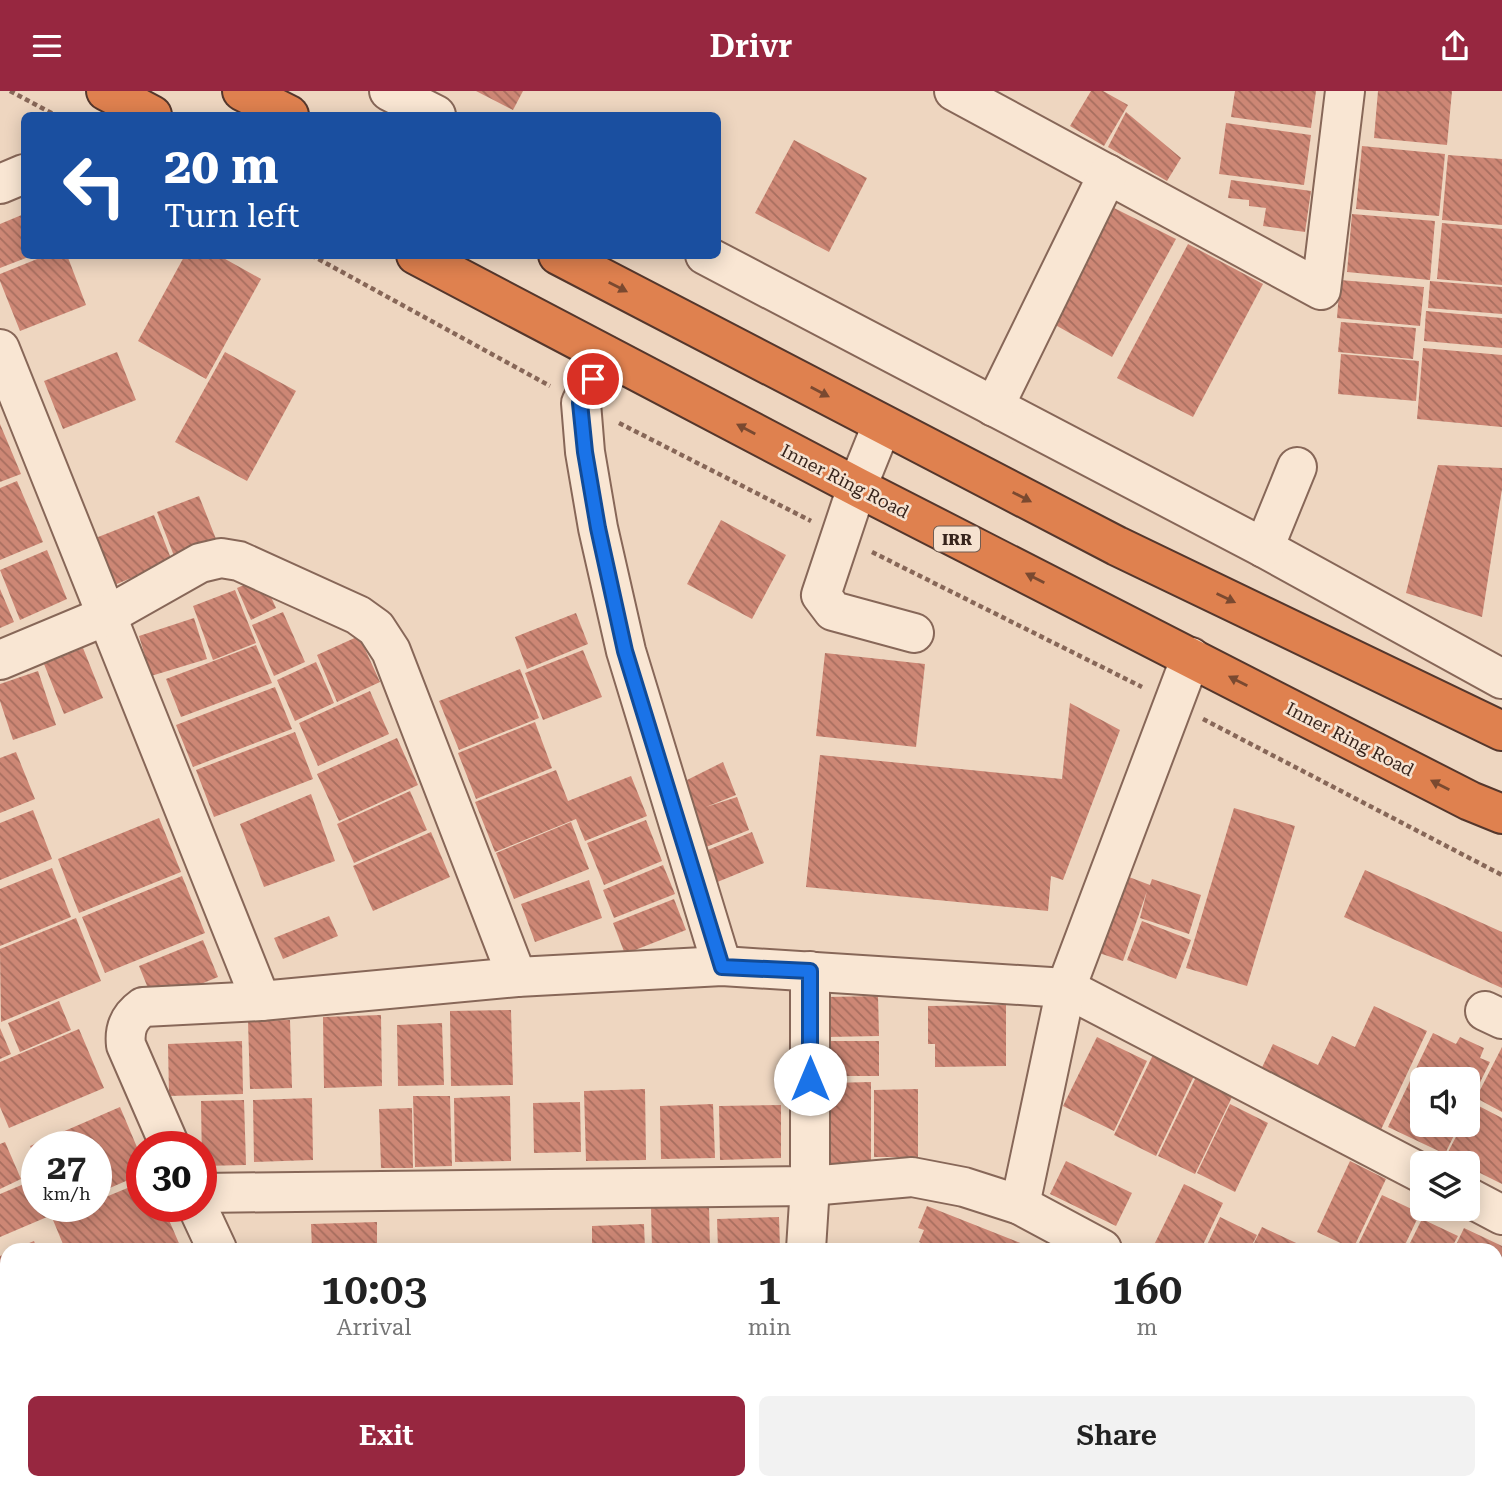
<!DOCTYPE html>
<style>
body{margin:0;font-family:"Roboto Serif",serif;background:#f2f2f2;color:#222;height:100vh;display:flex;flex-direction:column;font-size:26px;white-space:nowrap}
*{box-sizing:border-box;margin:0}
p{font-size:23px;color:#767676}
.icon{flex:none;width:38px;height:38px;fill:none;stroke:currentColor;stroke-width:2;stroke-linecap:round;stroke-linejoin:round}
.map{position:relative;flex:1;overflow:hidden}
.sheet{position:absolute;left:0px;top:1152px;width:1503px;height:247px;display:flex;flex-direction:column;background:#fff;border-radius:21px 21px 0 0;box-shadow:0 4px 18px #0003}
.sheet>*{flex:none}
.hud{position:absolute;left:21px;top:21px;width:700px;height:147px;border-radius:10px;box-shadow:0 4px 18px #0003;background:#1a4fa0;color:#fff;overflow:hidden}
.fabs{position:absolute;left:1410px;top:976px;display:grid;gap:14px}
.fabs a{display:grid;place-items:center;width:70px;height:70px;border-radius:10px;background:#fff;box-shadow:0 4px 18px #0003;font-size:35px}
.speed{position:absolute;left:21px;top:1040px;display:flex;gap:14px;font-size:35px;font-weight:700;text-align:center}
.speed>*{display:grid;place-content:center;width:91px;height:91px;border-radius:50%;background:#fff;box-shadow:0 4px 18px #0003;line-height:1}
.speed small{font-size:18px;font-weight:400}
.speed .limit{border:10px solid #d22;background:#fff;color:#111}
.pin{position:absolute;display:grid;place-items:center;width:60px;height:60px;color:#fff;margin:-30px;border:4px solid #fff;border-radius:50%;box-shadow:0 2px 7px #0007}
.me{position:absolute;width:77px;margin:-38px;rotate:0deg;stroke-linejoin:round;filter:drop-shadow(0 0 5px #0008)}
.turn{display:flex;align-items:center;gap:24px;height:147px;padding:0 28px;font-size:32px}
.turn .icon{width:91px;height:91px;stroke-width:2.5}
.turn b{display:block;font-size:49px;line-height:60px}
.eta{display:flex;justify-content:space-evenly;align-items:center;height:119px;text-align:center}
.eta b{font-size:42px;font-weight:600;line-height:49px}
.cta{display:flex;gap:14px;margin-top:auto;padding:14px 28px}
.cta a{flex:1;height:80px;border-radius:10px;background:#972740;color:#fff;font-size:28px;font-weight:600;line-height:80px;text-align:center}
.cta a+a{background:#f2f2f2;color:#222}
header{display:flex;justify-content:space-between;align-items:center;height:91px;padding:0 28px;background:#972740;color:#fff;font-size:32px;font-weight:600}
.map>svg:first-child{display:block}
</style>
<header><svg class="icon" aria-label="menu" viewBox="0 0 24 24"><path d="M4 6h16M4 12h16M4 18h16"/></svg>Drivr<svg class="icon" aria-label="share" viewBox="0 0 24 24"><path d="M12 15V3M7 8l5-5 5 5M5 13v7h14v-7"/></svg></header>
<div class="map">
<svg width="1502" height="1397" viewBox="0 0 1502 1397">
<defs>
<pattern id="building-back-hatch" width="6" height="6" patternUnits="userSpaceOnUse" patternTransform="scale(1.75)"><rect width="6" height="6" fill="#cd8775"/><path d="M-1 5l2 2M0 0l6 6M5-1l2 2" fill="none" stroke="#a76e5f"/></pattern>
</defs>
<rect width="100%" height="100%" fill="#eed6c0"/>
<g fill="url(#building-back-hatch)">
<polygon points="476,0 523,0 513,19"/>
<polygon points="1091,0 1103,0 1128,14 1104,55 1070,35"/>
<polygon points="1235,0 1316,0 1311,37 1231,26"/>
<polygon points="1378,0 1452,0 1447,54 1374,47"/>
<polygon points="1126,21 1181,67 1167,90 1108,56"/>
<polygon points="1226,32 1311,44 1304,94 1219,83"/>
<polygon points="794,49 867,87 829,161 755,122"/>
<polygon points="1362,55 1445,63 1439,125 1356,118"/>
<polygon points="1448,64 1502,68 1502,134 1442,129"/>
<polygon points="1231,89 1311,100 1305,141 1263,135 1266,117 1249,115 1249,109 1228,107"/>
<polygon points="1104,112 1176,148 1112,266 1043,227"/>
<polygon points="24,123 24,164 31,165 0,177 0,133"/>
<polygon points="1352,123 1435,130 1430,189 1347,181"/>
<polygon points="1442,132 1502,138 1502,194 1437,188"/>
<polygon points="1188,153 1263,193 1193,326 1117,287"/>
<polygon points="47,164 67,164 86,214 20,240 0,190 0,183"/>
<polygon points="185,164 218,164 261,188 206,288 138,250"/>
<polygon points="1340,189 1424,196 1420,235 1337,227"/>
<polygon points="1430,190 1502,196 1502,223 1428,217"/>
<polygon points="1426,220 1502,227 1502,257 1424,250"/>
<polygon points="1341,231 1416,237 1413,268 1338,261"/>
<polygon points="1423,257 1502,264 1502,336 1417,328"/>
<polygon points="117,261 136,309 63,338 44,290"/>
<polygon points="225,261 296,300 247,390 175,351"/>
<polygon points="1341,263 1419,270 1416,310 1338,303"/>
<polygon points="0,333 21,383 0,391"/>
<polygon points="1438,374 1502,377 1502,398 1482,526 1406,502"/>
<polygon points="17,390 43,451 0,469 0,397"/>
<polygon points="199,405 218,453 176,470 157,421"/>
<polygon points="154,424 172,470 112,495 93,448"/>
<polygon points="721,429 786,464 752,528 687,493"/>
<polygon points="47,459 67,508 20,529 0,479"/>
<polygon points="262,486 276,517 251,529 237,497"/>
<polygon points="0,498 14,531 0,537"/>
<polygon points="235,499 256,552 213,569 193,515"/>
<polygon points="283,521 305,571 274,585 252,534"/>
<polygon points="576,522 588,553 527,578 515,546"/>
<polygon points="194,527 207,568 151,585 139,545"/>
<polygon points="359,545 380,591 337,611 317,564"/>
<polygon points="256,554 272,592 181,626 166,588"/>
<polygon points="83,557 103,607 64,623 44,573"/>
<polygon points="583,559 602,606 543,629 525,582"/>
<polygon points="825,562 925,573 916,656 816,645"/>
<polygon points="316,571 334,612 295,630 277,589"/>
<polygon points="520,578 539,627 459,659 439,610"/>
<polygon points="38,580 56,634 13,649 0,610 0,593"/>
<polygon points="275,596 292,638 193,676 176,634"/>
<polygon points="370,600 389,643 318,675 299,632"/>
<polygon points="1070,612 1120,639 1063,789 1051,785 1048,820 806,796 820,664 1062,688"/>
<polygon points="535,631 552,677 476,708 458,662"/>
<polygon points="295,641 313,688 214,726 196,679"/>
<polygon points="397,647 418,694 339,730 317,683"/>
<polygon points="16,661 35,708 0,722 0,667"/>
<polygon points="723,671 736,704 706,716 737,706 749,739 691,762 673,696"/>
<polygon points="556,679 568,710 631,685 647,725 585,750 576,728 495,761 475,711"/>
<polygon points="410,700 427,739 354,772 337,733"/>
<polygon points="311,703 335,770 264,796 240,733"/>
<polygon points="1234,717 1295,735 1247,895 1186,877"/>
<polygon points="33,719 52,768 0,789 0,732"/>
<polygon points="159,727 181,781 79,822 58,768"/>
<polygon points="646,729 662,770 604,794 587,752"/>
<polygon points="571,731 589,778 514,808 496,762"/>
<polygon points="431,741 450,786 373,820 353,775"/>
<polygon points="752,741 764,772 705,796 693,765"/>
<polygon points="663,774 675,803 614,827 603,799"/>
<polygon points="52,777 71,826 0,855 0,798"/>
<polygon points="1365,779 1502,841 1502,897 1344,826"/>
<polygon points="1121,783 1150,794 1152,788 1201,804 1189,843 1140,827 1147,800 1123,870 1093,860"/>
<polygon points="182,785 205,842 105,882 82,826"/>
<polygon points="589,789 602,827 535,851 521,813"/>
<polygon points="674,808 686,839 625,863 613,832"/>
<polygon points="329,825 338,845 283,868 274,847"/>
<polygon points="76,827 101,890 1,931 0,858"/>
<polygon points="1142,830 1191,849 1176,888 1127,869"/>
<polygon points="203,849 218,886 154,912 139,875"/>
<polygon points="878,905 879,945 827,946 827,906"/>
<polygon points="59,910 71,939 20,961 8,932"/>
<polygon points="1006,914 1006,975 935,976 935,953 928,953 928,915"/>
<polygon points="1374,915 1427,940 1378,1045 1257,987 1273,953 1318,974 1332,945 1355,956"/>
<polygon points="511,919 513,994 451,995 450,920"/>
<polygon points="381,924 382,995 324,997 323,926"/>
<polygon points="290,929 292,997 250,998 248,930"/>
<polygon points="442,932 444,994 398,995 397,934"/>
<polygon points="0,937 11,963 0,968"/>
<polygon points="79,938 104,997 9,1037 0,1016 0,971"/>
<polygon points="1433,942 1456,953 1460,946 1484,957 1480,967 1490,971 1468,1016 1468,989 1423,989 1423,1034 1459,1034 1445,1063 1388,1036"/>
<polygon points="1097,946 1147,970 1114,1040 1063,1015"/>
<polygon points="242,950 243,1003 169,1005 168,953"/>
<rect x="822" y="950" width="57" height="35"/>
<polygon points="1502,956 1502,1021 1476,1007"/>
<polygon points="1153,964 1194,985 1156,1065 1114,1044"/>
<polygon points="1196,986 1232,1006 1195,1083 1158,1065"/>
<polygon points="871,991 871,1072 829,1073 828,992"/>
<polygon points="645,998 646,1069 586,1070 584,1000"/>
<polygon points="918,998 918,1066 874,1066 874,999"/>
<polygon points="413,1005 450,1005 452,1075 415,1076"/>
<polygon points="510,1005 511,1070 455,1071 454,1007"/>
<polygon points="312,1007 313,1069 254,1071 253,1009"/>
<polygon points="244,1009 246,1074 202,1075 201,1010"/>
<polygon points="580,1011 581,1061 534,1062 533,1012"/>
<polygon points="1473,1012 1502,1027 1502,1093 1468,1076 1468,1073 1461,1073 1446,1065 1462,1034 1468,1034 1468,1022"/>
<polygon points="713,1013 715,1067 661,1068 660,1015"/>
<polygon points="1230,1013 1268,1032 1235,1101 1197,1082"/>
<polygon points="781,1014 781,1067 720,1069 719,1015"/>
<polygon points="120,1016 142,1068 142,1083 96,1103 96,1055 37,1055 37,1072 30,1055"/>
<polygon points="412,1017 413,1077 381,1077 379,1018"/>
<polygon points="5,1051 21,1088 0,1098 0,1053"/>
<polygon points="1066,1070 1132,1102 1116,1135 1050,1103"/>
<polygon points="1350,1070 1386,1088 1353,1158 1317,1141"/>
<polygon points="31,1090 37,1102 37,1115 42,1115 47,1126 0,1146 0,1103"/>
<polygon points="142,1091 142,1115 163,1115 181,1157 65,1158 53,1129 85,1115 96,1115 96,1110"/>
<polygon points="1184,1093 1223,1112 1201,1158 1158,1158 1153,1156"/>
<polygon points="1382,1104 1420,1122 1403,1158 1356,1158"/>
<polygon points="709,1115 710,1158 652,1158 651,1117"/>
<polygon points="927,1115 1028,1155 1027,1158 921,1158 923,1153 919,1151 924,1139 918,1137"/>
<polygon points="779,1126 780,1158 718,1158 717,1128"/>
<polygon points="1220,1126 1257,1144 1250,1158 1205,1158"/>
<polygon points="1422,1128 1458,1145 1451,1158 1407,1158"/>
<polygon points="377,1131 377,1158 312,1158 311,1133"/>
<polygon points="644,1133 645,1158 592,1158 592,1135"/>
<polygon points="1262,1136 1309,1158 1251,1158"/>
<polygon points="1464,1137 1502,1155 1502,1176 1496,1188 1496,1158 1454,1158"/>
<polygon points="34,1150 37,1158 15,1158"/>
<polygon points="7,1162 7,1221 2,1223 0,1219 0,1165"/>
<polygon points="7,1252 7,1275 0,1255"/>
<polygon points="1502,1297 1502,1347 1496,1343 1496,1308"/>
<polygon points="1496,1352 1502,1355 1502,1397 1450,1397 1446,1395 1448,1391 1496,1391"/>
<polygon points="140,1391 188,1391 191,1397 142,1397"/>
<polygon points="201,1391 265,1391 251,1397 203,1397"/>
<polygon points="354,1391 450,1391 439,1397 357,1397"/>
<polygon points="494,1391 543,1391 546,1397 483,1397"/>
<polygon points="601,1391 656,1391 644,1397 604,1397"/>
<polygon points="670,1391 703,1391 706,1397 666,1397 665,1394"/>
<polygon points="788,1391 870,1391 867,1397 799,1397"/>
<polygon points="875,1391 896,1391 908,1397 873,1397"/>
<polygon points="1016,1391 1078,1391 1075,1397 1021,1397 1015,1394"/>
<polygon points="1097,1391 1170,1391 1167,1397 1094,1397"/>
<polygon points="1173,1391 1217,1391 1227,1397 1170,1397"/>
<polygon points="1319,1391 1390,1391 1387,1397 1329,1397"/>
</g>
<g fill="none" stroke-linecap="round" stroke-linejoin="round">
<g stroke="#876758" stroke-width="42">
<g id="minor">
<polyline points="389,0 436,24"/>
<polyline points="954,0 1321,199 1345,0"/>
<polyline points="0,93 24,83"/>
<polyline points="705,164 1264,457 1502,588"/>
<polyline points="0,258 261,910"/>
<polyline points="605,264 581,312 585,361 598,437 626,560 722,875"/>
<polyline points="994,316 1108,83"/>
<polyline points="882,334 857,396 821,504 833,520 914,542"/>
<polyline points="1264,457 1297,376"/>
<polyline points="0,569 108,524 200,472 221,467 239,470 358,524 376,537 391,560 517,886"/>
<polyline points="1485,920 1502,928"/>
<path d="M170,1055L126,954C124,937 129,926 143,916L261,910L517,886L722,875L1066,897L1423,1083"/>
<polyline points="201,1102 810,1095 912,1086 964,1096 1020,1114 1102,1158"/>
<polyline points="1468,1106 1502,1124"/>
<polyline points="1020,1114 1066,897 1191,566"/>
<polyline points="197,1115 217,1158"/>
<polyline points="806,1158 810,1095 810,880"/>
<polyline points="1496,1245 1502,1234"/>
<polyline points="0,1339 7,1355"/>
<polyline points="23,1391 25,1397"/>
<polyline points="324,1391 327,1397"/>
<polyline points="582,1391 584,1397"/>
<polyline points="958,1391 967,1397"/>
<polyline points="744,1397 747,1391"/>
<polyline points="1415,1397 1418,1391"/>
</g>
</g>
<g stroke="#55372c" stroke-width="42">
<g id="highway">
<polyline points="106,0 152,24"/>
<polyline points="242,0 289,24"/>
<polyline points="416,164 857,396 1470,710 1502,723"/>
<polyline points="558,164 1117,455 1502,640"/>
</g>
</g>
<g stroke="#876758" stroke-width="4.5" stroke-dasharray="5 3.5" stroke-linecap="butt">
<polyline points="10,0 55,24"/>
<polyline points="311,164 550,295"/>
<polyline points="619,332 811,430"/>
<polyline points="872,461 1142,596"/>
<polyline points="1203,628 1502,784"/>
</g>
<use href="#minor" stroke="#f9e6d3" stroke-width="38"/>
<use href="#highway" stroke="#df814f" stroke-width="38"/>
</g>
<defs><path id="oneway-solid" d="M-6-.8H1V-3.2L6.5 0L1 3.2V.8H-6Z" transform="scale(1.75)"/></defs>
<g fill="#7a4930">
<use href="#oneway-solid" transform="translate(618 196) rotate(27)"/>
<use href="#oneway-solid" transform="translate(820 301) rotate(28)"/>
<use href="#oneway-solid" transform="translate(746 338) rotate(-152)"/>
<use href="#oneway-solid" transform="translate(1022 406) rotate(27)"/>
<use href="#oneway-solid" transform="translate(1035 487) rotate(-153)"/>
<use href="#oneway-solid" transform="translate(1226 507) rotate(26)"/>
<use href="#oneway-solid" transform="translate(1238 590) rotate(-153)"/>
<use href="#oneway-solid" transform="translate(1440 694) rotate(-153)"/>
</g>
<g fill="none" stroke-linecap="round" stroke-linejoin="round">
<g stroke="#114b97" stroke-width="18">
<polyline id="route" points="593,288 580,312 585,361 598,437 625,560 722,876 810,880 810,988"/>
</g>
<use href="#route" stroke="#1a73e8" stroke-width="12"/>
</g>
<g text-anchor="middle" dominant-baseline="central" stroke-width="5" stroke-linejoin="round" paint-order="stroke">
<rect fill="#f6e2d0" stroke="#705d52" stroke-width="2" x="934" y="435.5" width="46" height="25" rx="5"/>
<g font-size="16" font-weight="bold" fill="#37241c">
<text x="957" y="448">IRR</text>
</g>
<g font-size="18" fill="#37241c" stroke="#f6e2d0">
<text transform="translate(845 390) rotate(27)">Inner Ring Road</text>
<text transform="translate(1350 648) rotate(27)">Inner Ring Road</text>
</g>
</g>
</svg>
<div class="fabs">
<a><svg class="icon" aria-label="sound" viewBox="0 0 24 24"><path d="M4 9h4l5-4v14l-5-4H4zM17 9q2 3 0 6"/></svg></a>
<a><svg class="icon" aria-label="layers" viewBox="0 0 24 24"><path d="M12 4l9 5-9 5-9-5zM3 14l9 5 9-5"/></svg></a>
</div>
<div class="speed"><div>27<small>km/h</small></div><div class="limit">30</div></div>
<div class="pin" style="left:593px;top:288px;background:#d93025"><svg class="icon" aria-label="arrive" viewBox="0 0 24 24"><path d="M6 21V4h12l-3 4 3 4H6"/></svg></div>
<svg class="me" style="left:810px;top:988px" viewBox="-20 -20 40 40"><circle r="19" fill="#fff"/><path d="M0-13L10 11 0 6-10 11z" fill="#1a73e8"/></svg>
<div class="hud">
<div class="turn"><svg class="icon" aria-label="left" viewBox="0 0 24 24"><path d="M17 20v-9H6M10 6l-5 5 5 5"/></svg><div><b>20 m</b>Turn left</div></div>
</div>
<section class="sheet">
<div class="eta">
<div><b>10:03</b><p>Arrival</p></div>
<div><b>1</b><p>min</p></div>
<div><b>160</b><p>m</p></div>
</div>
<div class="cta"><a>Exit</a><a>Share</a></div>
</section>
</div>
